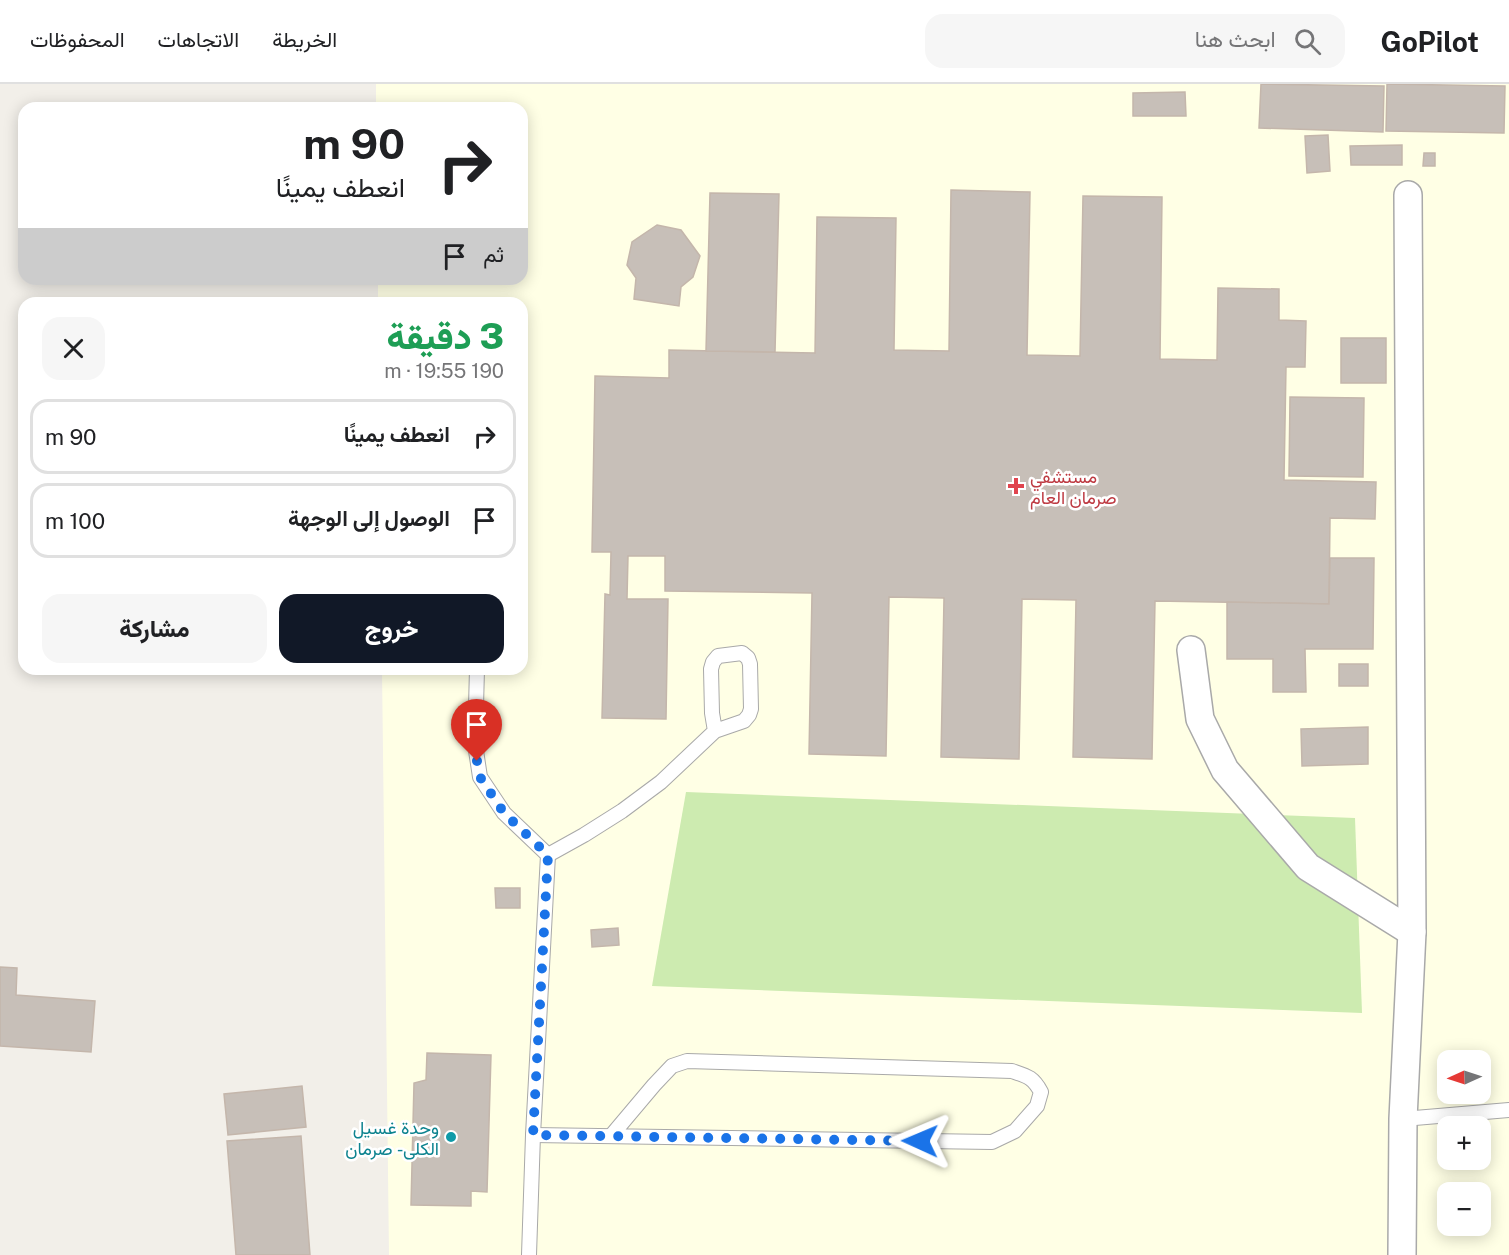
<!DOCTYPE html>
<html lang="ar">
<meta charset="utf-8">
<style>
body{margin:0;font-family:"Public Sans",Vazirmatn,sans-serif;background:#f6f6f6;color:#202124;direction:rtl;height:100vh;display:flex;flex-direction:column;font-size:22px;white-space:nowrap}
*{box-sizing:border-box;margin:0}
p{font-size:20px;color:#757577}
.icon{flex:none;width:33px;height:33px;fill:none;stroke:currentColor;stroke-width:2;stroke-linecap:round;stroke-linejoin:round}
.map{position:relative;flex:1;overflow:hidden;direction:ltr}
.side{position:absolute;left:18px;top:213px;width:510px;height:378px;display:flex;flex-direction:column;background:#fff;border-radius:18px;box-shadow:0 3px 15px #0003;direction:rtl}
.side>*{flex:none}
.banner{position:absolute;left:18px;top:18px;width:510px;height:183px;border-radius:18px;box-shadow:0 3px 15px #0003;direction:rtl;background:#fff;color:#202124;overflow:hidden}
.needle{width:39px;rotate:267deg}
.tools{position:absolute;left:1437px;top:966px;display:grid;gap:12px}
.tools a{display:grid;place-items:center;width:54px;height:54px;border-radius:12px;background:#fff;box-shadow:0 3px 15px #0003;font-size:30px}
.pin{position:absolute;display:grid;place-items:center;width:51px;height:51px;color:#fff;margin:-62px -26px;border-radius:50% 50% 50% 0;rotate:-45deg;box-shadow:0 0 6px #0007}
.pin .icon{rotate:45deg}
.me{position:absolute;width:66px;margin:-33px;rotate:271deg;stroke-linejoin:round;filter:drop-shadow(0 0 4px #0008)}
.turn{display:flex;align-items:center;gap:21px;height:126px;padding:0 24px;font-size:27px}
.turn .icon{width:78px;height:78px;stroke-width:2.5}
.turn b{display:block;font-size:42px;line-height:51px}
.then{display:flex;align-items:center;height:57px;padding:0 24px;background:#0003;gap:12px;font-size:22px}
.round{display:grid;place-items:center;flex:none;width:63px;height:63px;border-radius:18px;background:#f6f6f6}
.headline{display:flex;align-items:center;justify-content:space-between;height:102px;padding:0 24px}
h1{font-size:36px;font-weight:800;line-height:45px;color:#1e9e55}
.primary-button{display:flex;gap:12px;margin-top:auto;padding:12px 24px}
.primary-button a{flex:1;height:69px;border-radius:18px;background:#111827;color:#fff;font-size:24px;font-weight:800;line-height:69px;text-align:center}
.primary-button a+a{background:#f6f6f6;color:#202124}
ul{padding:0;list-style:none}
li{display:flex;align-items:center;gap:18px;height:75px;margin:0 12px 9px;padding:0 12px;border:3px solid #e0e0e0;border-radius:18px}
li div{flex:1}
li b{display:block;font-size:22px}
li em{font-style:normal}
header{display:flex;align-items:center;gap:36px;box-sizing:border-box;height:84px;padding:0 30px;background:#fff;border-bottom:2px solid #e0e0e0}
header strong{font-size:28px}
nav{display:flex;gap:33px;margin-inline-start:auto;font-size:21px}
.search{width:420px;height:54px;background:#f6f6f6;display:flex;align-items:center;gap:15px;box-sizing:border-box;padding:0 21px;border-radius:18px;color:#757577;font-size:22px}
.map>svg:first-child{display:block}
</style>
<header>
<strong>GoPilot</strong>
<div class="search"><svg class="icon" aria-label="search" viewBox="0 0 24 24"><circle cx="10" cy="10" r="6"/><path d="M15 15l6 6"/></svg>ابحث هنا</div>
<nav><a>الخريطة</a><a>الاتجاهات</a><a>المحفوظات</a></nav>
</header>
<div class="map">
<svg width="1509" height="1171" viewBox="0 0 1509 1171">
<rect width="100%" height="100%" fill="#f2efe9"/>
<path fill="#ffffe5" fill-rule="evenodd" d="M376,0H1509V1171H389L382,585H522V219H378V195H522V24H376ZM1448,976H1480V1010H1448ZM1448,1042H1480V1076H1448ZM1448,1108H1480V1142H1448Z"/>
<polygon fill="#cdebb0" points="686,708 1355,734 1362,929 652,902"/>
<g fill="#c7bfb8" stroke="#c4b6ab" stroke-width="1.5">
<polygon points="1261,0 1384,2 1383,48 1259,44"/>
<polygon points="1387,0 1505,2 1504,49 1386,47"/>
<polygon points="1185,8 1186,32 1133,32 1133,9"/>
<polygon points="1328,51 1330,87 1307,89 1305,52"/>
<polygon points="1402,61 1402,81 1351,81 1350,62"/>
<polygon points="1424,69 1435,69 1435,82 1423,82"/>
<polygon points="951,106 1030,108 1027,271 1080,272 1083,112 1162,113 1160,275 1217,276 1218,204 1279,205 1279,236 1306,237 1305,283 1286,283 1284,396 1376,398 1375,435 1330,434 1329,520 1155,517 1152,675 1073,673 1076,516 1022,515 1019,675 941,673 944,514 889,513 886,672 809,670 812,509 665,507 665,472 628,472 627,515 668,515 666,635 602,634 605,510 610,511 611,468 592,468 595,292 669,294 669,266 815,269 817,133 896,134 894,266 949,267"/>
<polygon points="710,109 779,110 775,268 706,267"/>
<polygon points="657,141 681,146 700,172 693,193 681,203 679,222 634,215 636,194 627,181 632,158"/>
<rect x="1341" y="254" width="45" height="45"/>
<polygon points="1290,313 1364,314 1363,393 1289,392"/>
<polygon points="1330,474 1374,474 1373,565 1305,565 1306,608 1273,608 1273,575 1227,575 1227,518 1329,520"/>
<rect x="1339" y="580" width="29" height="22"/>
<polygon points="1368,643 1368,680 1302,682 1301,645"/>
<polygon points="495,804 520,804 520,824 496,824"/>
<polygon points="618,844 619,861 592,863 591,846"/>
<polygon points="0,883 17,884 16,911 95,917 91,968 0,962"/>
<polygon points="427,969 491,971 487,1108 471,1107 471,1122 411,1121 414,999 426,996"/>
<polygon points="302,1002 306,1043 228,1051 224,1010"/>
<polygon points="301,1052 310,1171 236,1171 227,1057"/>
</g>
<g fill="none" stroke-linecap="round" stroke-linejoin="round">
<g stroke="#a9a9a9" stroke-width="16">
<g id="lane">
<polyline points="477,585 475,660 480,693 504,729 548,771 533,1051 529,1171"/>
<polyline points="548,771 584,751 622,727 661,698 715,647 744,637 749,631 751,625 750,580 748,574 742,569 718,572 713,578 711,585 712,629 715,647"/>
<polyline points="1403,1035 1509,1026"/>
<path d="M533,1051L992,1058L1015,1047L1037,1022L1041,1008C1033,993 1027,992 1012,987L687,977L672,982L654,1001L611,1052"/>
</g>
</g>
<g stroke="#a9a9a9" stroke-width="30">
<g id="street">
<polyline points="1191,566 1200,635 1225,686 1308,783 1412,848"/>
<polyline points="1402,1171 1403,1035 1412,848 1408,111"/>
</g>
</g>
<use href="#lane" stroke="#fff" stroke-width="14"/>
<use href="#street" stroke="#fff" stroke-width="27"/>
</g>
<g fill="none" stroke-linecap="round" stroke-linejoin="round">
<polyline stroke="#1a73e8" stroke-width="10" stroke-dasharray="0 18" points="477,677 480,693 504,729 548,771 533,1051 920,1057"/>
</g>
<path fill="#e0444e" stroke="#fff" stroke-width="2" d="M1013 393h6v6h6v6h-6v6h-6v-6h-6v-6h6z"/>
<circle fill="#0f9aa8" stroke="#fff" stroke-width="2" cx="451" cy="1053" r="6"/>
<g text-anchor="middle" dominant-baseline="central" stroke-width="5" stroke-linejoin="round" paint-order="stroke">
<g font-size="18" fill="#be3a42" stroke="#fff" text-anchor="start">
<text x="1030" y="392">مستشفي<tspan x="1030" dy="21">صرمان العام</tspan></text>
</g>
<g font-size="18" fill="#0d838f" stroke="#fff" text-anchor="end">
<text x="439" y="1043">وحدة غسيل<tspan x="439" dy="21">الكلى - صرمان</tspan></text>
</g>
</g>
</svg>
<div class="tools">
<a><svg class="needle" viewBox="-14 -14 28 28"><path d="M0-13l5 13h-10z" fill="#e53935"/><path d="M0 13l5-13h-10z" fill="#757577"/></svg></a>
<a>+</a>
<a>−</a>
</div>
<div class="pin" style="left:477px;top:677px;background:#d93025"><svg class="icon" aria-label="arrive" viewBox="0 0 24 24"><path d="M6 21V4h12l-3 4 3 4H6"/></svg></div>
<svg class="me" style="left:920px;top:1057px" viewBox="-20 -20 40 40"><path d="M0-17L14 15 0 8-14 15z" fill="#1a73e8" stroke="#fff" stroke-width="4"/></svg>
<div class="banner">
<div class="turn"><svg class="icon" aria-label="right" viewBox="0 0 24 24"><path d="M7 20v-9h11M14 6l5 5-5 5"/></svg><div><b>90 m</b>انعطف يمينًا</div></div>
<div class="then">ثم<svg class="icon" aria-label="arrive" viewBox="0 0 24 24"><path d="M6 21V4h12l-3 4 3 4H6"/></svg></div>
</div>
<section class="side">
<div class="headline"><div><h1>3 دقيقة</h1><p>190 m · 19:55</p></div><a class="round"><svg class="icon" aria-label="close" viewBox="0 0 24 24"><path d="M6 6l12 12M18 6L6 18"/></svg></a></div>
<ul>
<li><svg class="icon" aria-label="right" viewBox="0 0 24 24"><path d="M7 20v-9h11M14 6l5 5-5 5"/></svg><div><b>انعطف يمينًا</b></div><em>90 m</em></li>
<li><svg class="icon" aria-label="arrive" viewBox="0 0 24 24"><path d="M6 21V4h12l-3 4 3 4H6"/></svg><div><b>الوصول إلى الوجهة</b></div><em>100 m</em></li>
</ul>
<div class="primary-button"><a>خروج</a><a>مشاركة</a></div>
</section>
</div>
